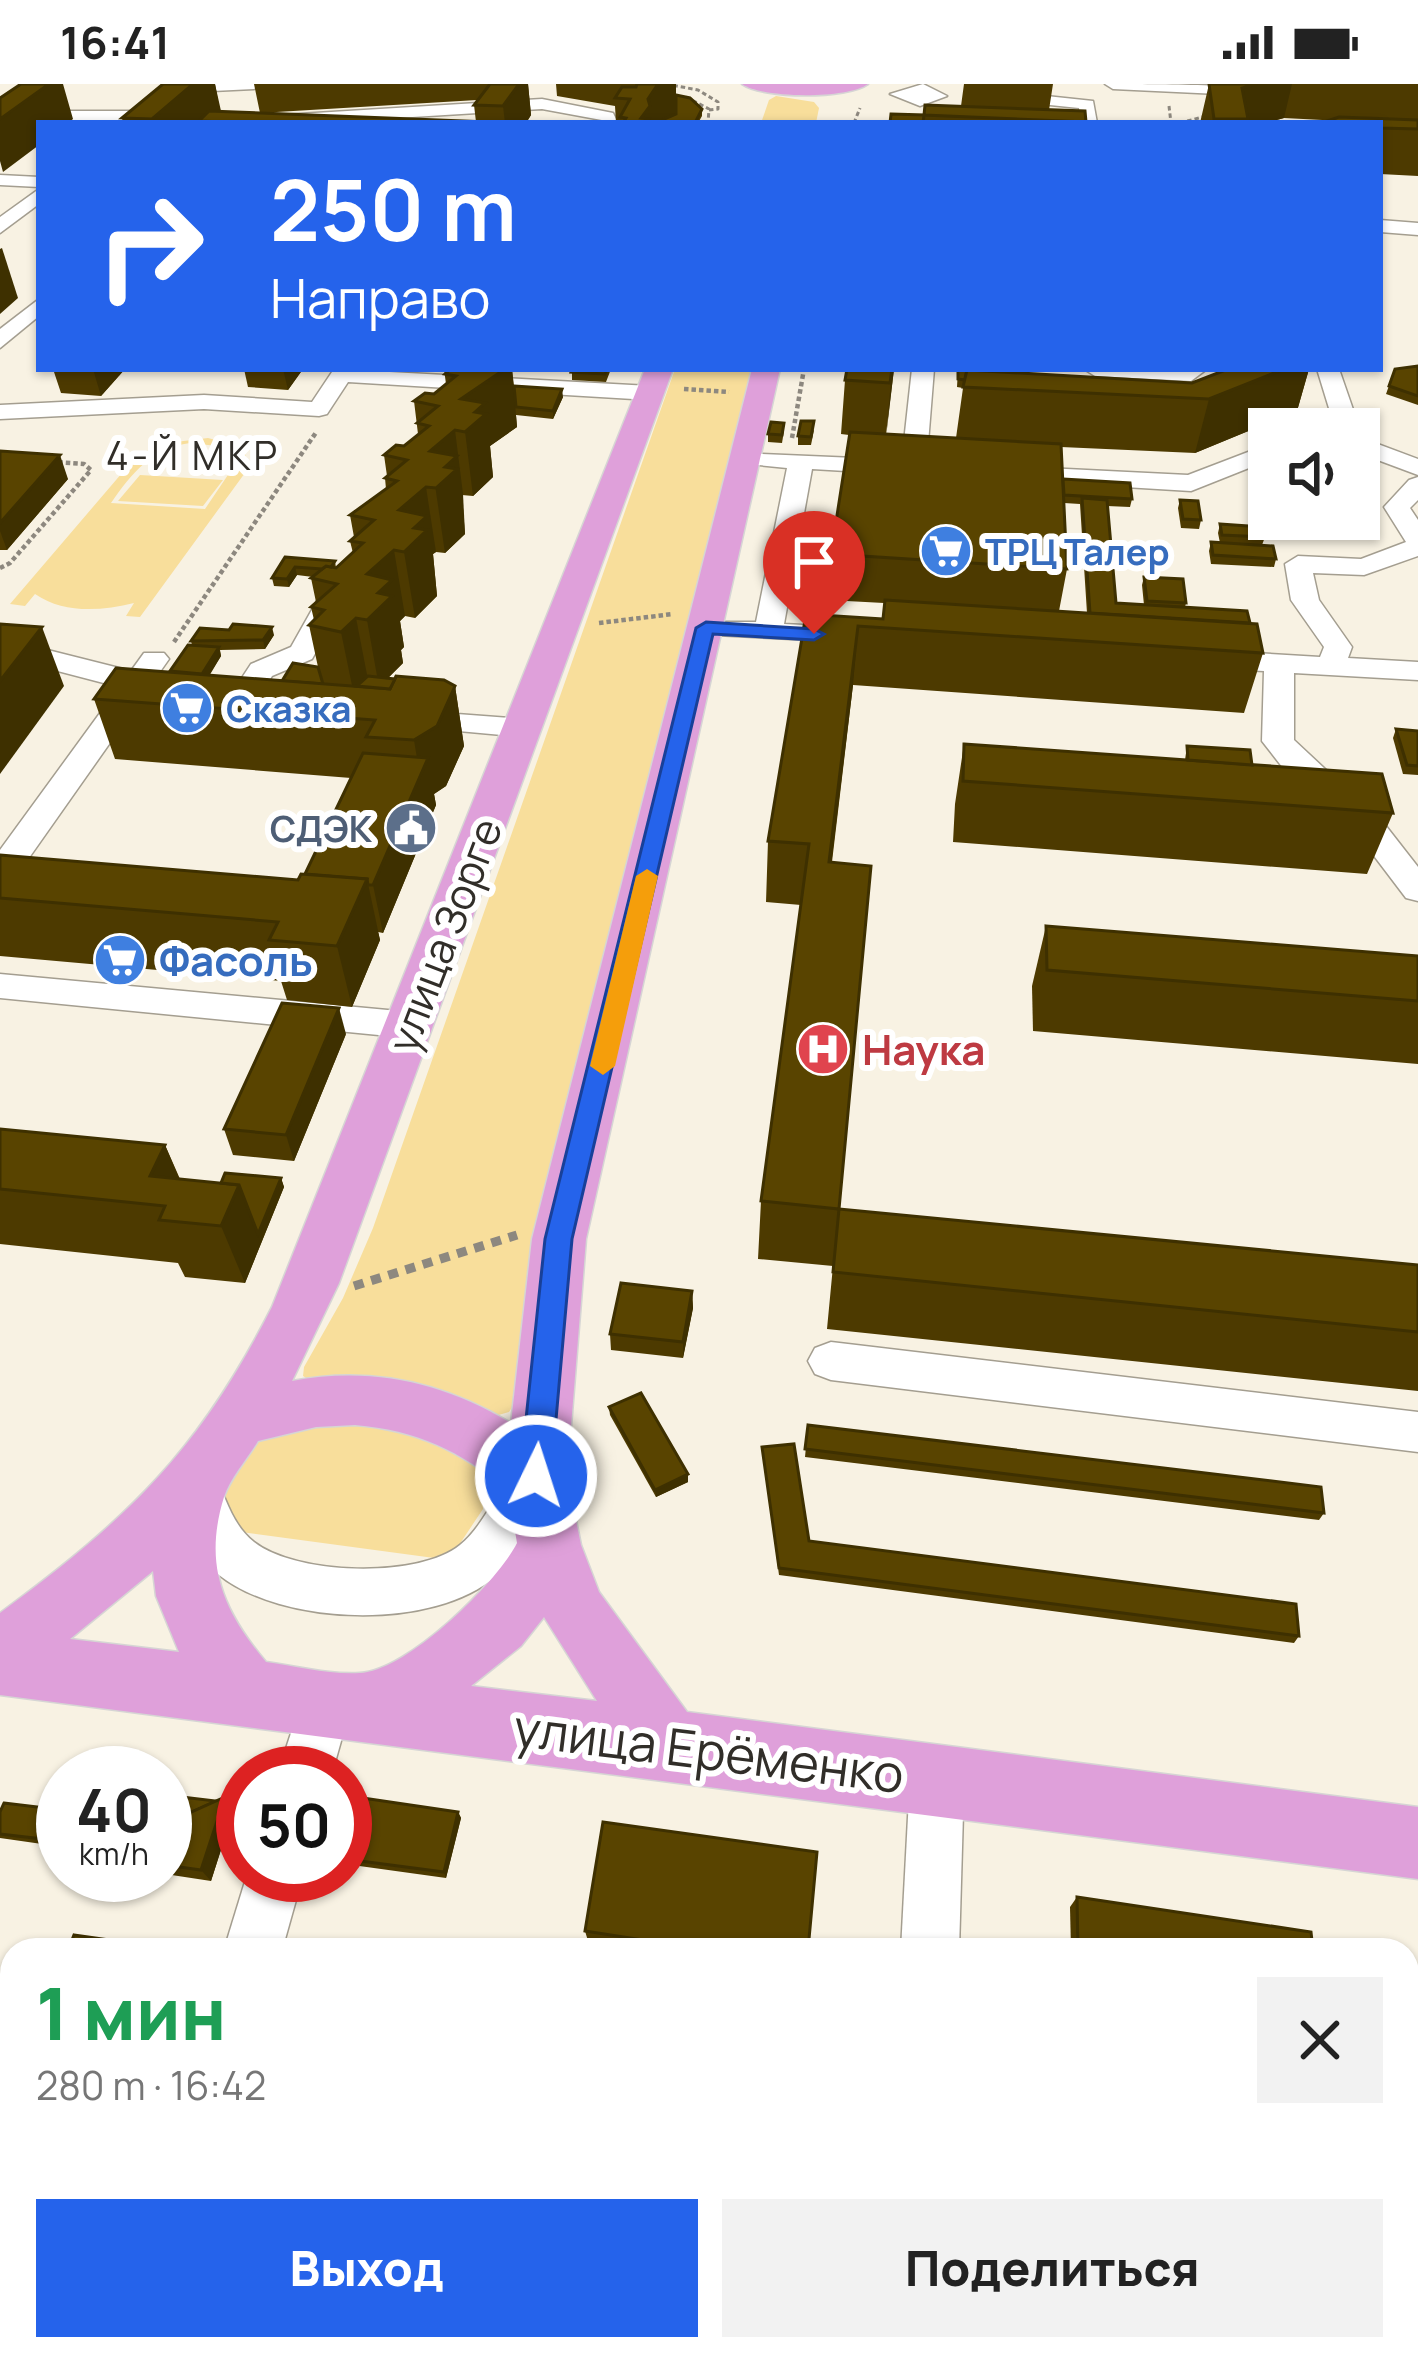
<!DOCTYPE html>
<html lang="ru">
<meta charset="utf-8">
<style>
body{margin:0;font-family:Manrope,sans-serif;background:#f2f2f2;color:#222;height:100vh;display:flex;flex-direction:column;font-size:45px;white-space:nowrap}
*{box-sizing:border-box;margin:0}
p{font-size:39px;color:#767676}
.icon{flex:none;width:66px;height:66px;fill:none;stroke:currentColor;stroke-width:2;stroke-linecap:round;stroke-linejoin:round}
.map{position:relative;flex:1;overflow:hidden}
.side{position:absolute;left:0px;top:1854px;width:1419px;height:423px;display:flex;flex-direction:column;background:#fff;border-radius:36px 36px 0 0;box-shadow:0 3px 9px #0004}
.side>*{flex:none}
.banner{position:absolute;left:36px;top:36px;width:1347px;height:252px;border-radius:0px;box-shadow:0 3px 9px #0004;background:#2563eb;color:#fff;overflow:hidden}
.fabs{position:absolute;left:1248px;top:324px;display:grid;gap:24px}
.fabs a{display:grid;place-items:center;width:132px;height:132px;border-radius:0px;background:#fff;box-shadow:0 3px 9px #0004;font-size:60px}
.speed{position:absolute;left:36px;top:1662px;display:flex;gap:24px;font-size:60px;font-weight:700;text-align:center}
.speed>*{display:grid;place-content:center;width:156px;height:156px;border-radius:50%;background:#fff;box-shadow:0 3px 9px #0004;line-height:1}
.speed small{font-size:30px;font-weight:400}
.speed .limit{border:18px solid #d22;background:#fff;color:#111}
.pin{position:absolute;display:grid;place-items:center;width:102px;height:102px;color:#fff;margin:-123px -51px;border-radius:50% 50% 50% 0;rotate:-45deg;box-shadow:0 0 12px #0007}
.pin .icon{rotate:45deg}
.me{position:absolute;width:132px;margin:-66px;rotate:4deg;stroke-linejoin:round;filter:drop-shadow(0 0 9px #0008)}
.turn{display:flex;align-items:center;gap:42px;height:252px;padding:0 36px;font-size:54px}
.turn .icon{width:156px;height:156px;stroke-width:2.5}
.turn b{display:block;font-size:84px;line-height:102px}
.round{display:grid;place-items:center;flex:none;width:126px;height:126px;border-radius:0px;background:#f2f2f2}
.head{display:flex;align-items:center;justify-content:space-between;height:204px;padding:0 36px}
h1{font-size:72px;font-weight:800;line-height:90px;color:#1e9e55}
.primary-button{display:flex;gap:24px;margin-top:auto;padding:24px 36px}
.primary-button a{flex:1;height:138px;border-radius:0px;background:#2563eb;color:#fff;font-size:48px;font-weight:800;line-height:138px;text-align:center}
.primary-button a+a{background:#f2f2f2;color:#222}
.status{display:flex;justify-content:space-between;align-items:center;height:84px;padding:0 60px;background:#fff;direction:ltr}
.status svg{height:33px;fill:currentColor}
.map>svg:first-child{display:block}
</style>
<div class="status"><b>16:41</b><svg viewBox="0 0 49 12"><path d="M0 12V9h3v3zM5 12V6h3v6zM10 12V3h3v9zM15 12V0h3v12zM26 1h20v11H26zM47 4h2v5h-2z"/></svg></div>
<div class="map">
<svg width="1418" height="2276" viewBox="0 0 1418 2276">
<rect width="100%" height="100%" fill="#f8f2e3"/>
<g fill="#f8de9b" fill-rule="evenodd">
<polygon points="776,12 814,18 819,24 816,39 761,39 769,16"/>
<polygon points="675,285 756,285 535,1164 515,1319 509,1328 495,1332 314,1299 303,1292 304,1283 343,1214 373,1144"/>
<path d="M208,354L242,363L250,382L140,533L126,532L134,519C101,527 64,530 35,510L25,522L10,520L134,375L159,360ZM190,359L226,363L238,376L205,425L111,419C132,389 151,365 190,359Z"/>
<polygon points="140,391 223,396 203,422 118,417"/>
<path d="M275,1340H431L482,1386L483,1425L449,1476L226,1446C219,1390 235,1376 275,1340Z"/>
</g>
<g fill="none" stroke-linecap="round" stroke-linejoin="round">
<g stroke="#a49e90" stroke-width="3">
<g id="minor">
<polygon points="168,0 262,0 254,5 171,9 163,4"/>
<polygon points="923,0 947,12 920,22 890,10"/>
<polygon points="993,0 1009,0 1008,8 1093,17 1097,39 1081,39 1079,24 993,15"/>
<path d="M1105,0C1139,0 1246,0 1269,7L1261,12L1113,5Z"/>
<polygon points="542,15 613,29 618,39 542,25 315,39 226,39 234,34"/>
<polygon points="37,27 137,27 145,32 137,37 41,37 0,64 0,51"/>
<polygon points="0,91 39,93 39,103 0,101"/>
<polygon points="39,105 39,120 0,149 0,133"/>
<polygon points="1380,136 1418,139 1418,151 1380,148"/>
<polygon points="39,215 39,232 0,264 0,245"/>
<polygon points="334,285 650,302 662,309 650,316 348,298 327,330 319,332 204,325 0,335 0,321 204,311 312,318"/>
<polygon points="912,285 934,285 926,384 914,391 812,385 784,540 860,544 874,553 870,559 696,550 692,544 696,538 756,538 787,384 739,379 739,369 902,376"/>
<polygon points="1084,285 1207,285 1191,297 1095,292"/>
<polygon points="1317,285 1339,285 1357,337 1353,342 1313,345 1332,334"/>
<polygon points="1359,353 1418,375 1418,391 1359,369"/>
<polygon points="1269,360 1269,376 1191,407 1007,396 995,389 1007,382 1188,391"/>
<polygon points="1418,393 1418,416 1410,424 1418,436 1418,472 1364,491 1313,489 1319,516 1352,563 1348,574 1418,578 1418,596 1294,589 1294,656 1386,742 1418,783 1418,817 1406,814 1362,756 1283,684 1262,657 1264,587 1204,584 1189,575 1204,566 1320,573 1324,563 1291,516 1285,480 1298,472 1361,475 1406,458 1384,423 1409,396"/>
<polygon points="337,497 351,505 312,575 272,592 259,614 275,617 279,623 275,629 228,627 224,621 251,580 291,563 327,499"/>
<polygon points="0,554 131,587 144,569 164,569 169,575 12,798 0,801 0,766 119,603 0,572"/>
<polygon points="404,626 523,635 538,644 523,653 393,641 389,635 393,629"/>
<polygon points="0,890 409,928 422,932 428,941 422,950 409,954 0,914"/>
<polygon points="831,1258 1418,1328 1418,1368 831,1296 815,1290 808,1277 815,1264"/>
<path d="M536,1371L553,1377L560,1392C543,1428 526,1466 496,1492C434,1547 281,1542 218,1490C193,1469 183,1431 172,1401L179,1386L196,1380L213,1386C225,1411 231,1440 254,1458C296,1491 418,1495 460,1461C490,1437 505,1382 536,1371Z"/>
<polygon points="326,1592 345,1600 352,1618 332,1689 278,1689 307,1600"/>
<polygon points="937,1668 956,1676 964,1695 959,1866 901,1866 910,1695 918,1676"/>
<polygon points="247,1791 303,1791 282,1866 224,1866"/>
<polygon points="100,2265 168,2265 165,2276 97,2276"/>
<rect x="878" y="2265" width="68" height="11"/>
</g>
</g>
<g stroke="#d6d5d4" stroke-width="3">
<g id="major">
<path d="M742,0H868C848,15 763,15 742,0Z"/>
<path d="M645,285H673L339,1199L292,1297C370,1282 443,1298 511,1339L532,1155L752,285H780L586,1155L567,1392L581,1461L599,1508L687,1628L1418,1723V1795L0,1611V1529C129,1434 199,1367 272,1223ZM355,1341C417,1346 460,1367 508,1406L517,1459C496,1500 407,1587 360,1589C330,1591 296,1582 266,1578C223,1527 203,1481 224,1413C230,1394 248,1374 258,1357L316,1343ZM153,1487L156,1512L179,1568L70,1555ZM544,1533L597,1617L471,1602L521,1562Z"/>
</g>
</g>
<g stroke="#8d887f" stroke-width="3" stroke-dasharray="4.5 3" stroke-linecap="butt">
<polyline points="666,0 698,6 718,18 718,25 709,26"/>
<polyline points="686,13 709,25 708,39"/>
<polyline points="1169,22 1171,39"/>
<polyline points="854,39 860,24"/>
<polyline points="1180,39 1210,31"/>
</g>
<g stroke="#8d887f" stroke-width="4.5" stroke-dasharray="4.5 3" stroke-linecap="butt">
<polyline points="684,305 729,308"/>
<polyline points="792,354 804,285"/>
<polyline points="0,484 10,479 91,386 84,380 55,378"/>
<polyline points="599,539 673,530"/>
<polyline points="174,558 317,347"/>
</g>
<polyline stroke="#8d887f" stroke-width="9" stroke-dasharray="10 8" stroke-linecap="butt" points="354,1202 517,1151"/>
<use href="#minor" fill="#fff" fill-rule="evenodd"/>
<use href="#major" fill="#dfa0da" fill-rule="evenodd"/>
</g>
<g fill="#4d3a00" fill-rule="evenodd">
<polygon points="163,0 215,0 220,28 476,38 474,21 477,16 260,29 254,0 528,0 531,31 526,39 123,39 122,34"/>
<polygon points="556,0 676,0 676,11 702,25 702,32 698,39 616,39 615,22 557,12"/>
<polygon points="964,0 1053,0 1049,26 1085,27 1086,39 890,39 961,22"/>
<polygon points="1209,0 1418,0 1418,92 1380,90 1380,39 1284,34 1265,39 1200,39"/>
<polygon points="1418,282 1418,321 1386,310 1395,285"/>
<polygon points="53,285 125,285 101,312 61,309"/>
<polygon points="244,285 303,285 288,306 248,303"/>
<polygon points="444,285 512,285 514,302 563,313 553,335 516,331 517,343 490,362 493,393 473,412 462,411 465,450 445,469 436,468 433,470 437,512 415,534 405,532 400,537 404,563 401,566 403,579 388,594 455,602 464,662 446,702 434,710 436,721 383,849 378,848 380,856 352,923 287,916 281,897 0,872 0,771 298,796 305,790 351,694 115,675 94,615 171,588 192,561 191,557 274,551 265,565 220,566 221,572 209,591 282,597 318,583 309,541 314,536 311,523 316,518 311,494 313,493 297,491 289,503 274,502 272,494 285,473 335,477 336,484 353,469 350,457 354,453 350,431 386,405 385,394 387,392 384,371 404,362 418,350 414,317 434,310 446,300"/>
<polygon points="562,285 611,285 606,298 572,296 572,286"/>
<path d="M894,285L886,350L956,354L963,304L957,303L958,285L1192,299L1228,285H1309L1297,327L1195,369L1061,363L1063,395L1132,415L1130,423L1107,422L1116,519L1144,521L1142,501L1144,493L1186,519L1185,523L1250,539L1263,569L1244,629L853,601L832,778L839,1125L1418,1181V1307L827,1245L833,1182L758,1175L761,1117L801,821L766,818L768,757L806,530L883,535L884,519L828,516L831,470L849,351L841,350L845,296ZM1064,419L1080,420L1087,529L1059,527L1067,485Z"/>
<polygon points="814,346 811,361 798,361 798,352"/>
<polygon points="784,347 782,359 768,358 768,350"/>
<polygon points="0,367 68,395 7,466 0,466"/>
<polygon points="1180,416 1201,436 1199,445 1181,444 1178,424"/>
<polygon points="1220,440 1265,453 1262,461 1276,475 1274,483 1211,480 1209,467 1211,458 1220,459 1218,449"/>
<polygon points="1396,645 1418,647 1418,691 1403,690 1393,654"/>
<polygon points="964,660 1185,676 1187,662 1393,729 1367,790 953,758 955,720"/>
<polygon points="1046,842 1418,872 1418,980 1033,947 1032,902"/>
<polygon points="346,950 294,1077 233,1071 224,1045"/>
<polygon points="0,1045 165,1061 180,1095 221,1099 281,1094 284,1103 245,1199 185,1193 178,1179 0,1160"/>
<polygon points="692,1207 693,1224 683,1274 611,1266 610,1250"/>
<polygon points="609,1323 688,1398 656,1413 610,1331"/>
<polygon points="808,1341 1324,1429 1319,1436 805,1373"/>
<polygon points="762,1363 809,1457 1299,1552 1294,1559 779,1491"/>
<polygon points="165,1711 216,1717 225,1713 234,1725 211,1797 165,1790"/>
<polygon points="0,1728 61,1731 49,1761 0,1754"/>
<polygon points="458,1728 461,1734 446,1794 345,1780 345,1753"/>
<polygon points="1077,1813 1313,1866 1071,1866 1070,1823"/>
<polygon points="585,1847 808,1866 646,1866 588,1857"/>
<polygon points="1414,2180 1418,2181 1418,2248 1415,2248 1407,2182"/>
</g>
<g fill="#3e3000">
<polygon points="49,0 63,0 73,35 68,39 39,39 39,61 3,88 0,77 0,35"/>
<polygon points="193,0 215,0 221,27 199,37 199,39 153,39 152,35"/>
<polygon points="519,0 528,0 531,31 526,39 505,39 503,22"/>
<polygon points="658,0 676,0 676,36 670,39 642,39 648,15"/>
<polygon points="1257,0 1292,0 1284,34 1265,39 1247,39 1248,35 1242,4"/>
<polygon points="2,164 18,214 0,230 0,165"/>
<polygon points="93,285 125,285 101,312"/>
<polygon points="283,285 303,285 288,306"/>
<polygon points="492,285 512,285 517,343 490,362 493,393 473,412 461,315"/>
<polygon points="892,285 894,285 886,353"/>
<polygon points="1284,285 1309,285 1297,327 1195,369 1209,315"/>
<polygon points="562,305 563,313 553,335 553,327"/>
<polygon points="455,346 463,410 465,450 445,469 430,367"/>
<polygon points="60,371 68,395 7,466 0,447 0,439"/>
<polygon points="426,403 436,468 433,470 437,512 415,534 404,468 399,426"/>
<polygon points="394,466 405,532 400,537 404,563 401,566 403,579 379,603 367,536 367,490"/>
<polygon points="295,483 297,491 289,503 287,495"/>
<polygon points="356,534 369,601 355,616 341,548"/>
<polygon points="858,542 853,601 824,839 829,778"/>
<polygon points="42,543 64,602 0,690 0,597"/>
<polygon points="272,543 274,551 265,565 263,556"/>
<polygon points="219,563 221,572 205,599 202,590"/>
<polygon points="455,602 464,662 446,702 434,710 436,721 383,849 373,801 420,693 414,656"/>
<polygon points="367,795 380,856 352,923 337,862"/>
<polygon points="339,924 346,950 294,1077 286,1051"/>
<polygon points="165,1061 190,1120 150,1092"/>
<polygon points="281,1094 284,1103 245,1199 221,1142 239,1101"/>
<polygon points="692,1207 693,1224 683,1274 683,1258"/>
<polygon points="688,1390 688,1398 656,1413 655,1406"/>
<polygon points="225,1713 234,1725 211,1797 201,1786"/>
<polygon points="54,1725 61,1731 49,1761 43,1755"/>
<polygon points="458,1728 461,1734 446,1794 444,1788"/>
<polygon points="482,2265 487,2265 485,2276 480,2276"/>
</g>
<g fill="#594400" stroke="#3e3000" stroke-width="3">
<polygon points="21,0 49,0 0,35 0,14"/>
<polygon points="163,0 193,0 152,35 122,34"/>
<polygon points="490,0 519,0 503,22 474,21"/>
<polygon points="637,0 658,0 648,15 650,22 641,34 649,35 647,39 623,39 626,34 620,33 630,15 615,14 622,3 636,3"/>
<polygon points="1209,0 1257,0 1242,4 1248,35 1214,35"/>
<polygon points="676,11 690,14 702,25 695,39 662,39 664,35 676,30"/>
<polygon points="925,21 1085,27 1086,38 924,31"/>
<polygon points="209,27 489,38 249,39 199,37"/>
<polygon points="891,30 924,31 923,39 890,39"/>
<polygon points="1339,33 1418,36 1418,45 1380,44 1380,39 1321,39"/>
<polygon points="1418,282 1418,312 1389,302 1395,285"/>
<polygon points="451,285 505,285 461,315 485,319 475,328 486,330 465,348 455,346 430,367 457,372 445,383 457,385 436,404 426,403 399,426 427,432 414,444 427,446 404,468 394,466 367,490 392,496 378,509 392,512 367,536 356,534 341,548 309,541 324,526 311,523 337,500 311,494 326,482 336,484 363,459 350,457 374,436 350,431 397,397 385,394 407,376 384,371 396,361 404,362 429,342 417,339 438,322 414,317 425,309 434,310 456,292 445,290"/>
<polygon points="572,285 607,285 605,290 571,288"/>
<polygon points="847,285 892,285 890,299 845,296"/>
<polygon points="958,285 977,285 976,287 967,286 965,296 958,295"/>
<polygon points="1228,285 1284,285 1209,315 963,303 967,286 1192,299"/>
<polygon points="514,302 562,305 553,327 516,323"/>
<polygon points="801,337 814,337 811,353 798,352"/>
<polygon points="771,338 784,339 782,351 768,350"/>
<polygon points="850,348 1061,360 1067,485 831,470"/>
<polygon points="0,367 60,371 0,439"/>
<polygon points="1063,395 1130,399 1132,415 1064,411"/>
<polygon points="1082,414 1107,416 1116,519 1247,527 1250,539 1090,529"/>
<polygon points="1180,416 1198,417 1201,436 1183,435"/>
<polygon points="1220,440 1262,443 1265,453 1222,451"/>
<polygon points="1211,458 1273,462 1276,475 1213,471"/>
<polygon points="285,473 335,477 331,483 326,482 322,485 295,483 287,495 272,494"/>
<polygon points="1144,493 1183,495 1186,519 1147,517"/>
<polygon points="885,516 1257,540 1263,569 858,542 829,778 871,782 839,1125 761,1117 809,760 768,757 806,530 883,535"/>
<polygon points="0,540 42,543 0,597"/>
<polygon points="233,540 272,543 263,556 191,557 200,544 229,546"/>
<polygon points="188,561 219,563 202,590 170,587"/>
<polygon points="293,579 318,583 323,600 282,597"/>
<polygon points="116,584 390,605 396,592 444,596 455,602 437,642 414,656 366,653 375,636 94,615"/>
<polygon points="368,592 395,595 390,605 357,602"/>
<polygon points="1396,645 1418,647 1418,682 1407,681"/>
<polygon points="964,660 1382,690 1393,729 963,697"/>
<polygon points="1187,662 1250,666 1252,681 1188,676"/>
<polygon points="363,669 428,674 373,801 368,801 367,795 305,790"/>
<polygon points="0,771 298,796 301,790 367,795 337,862 269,856 278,838 0,814"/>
<polygon points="1046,842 1418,872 1418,917 1047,886"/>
<polygon points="282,919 339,924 286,1051 224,1045"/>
<polygon points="0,1045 165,1061 150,1092 239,1101 221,1142 159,1136 165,1122 0,1105"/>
<polygon points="225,1089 281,1094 258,1150 239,1101 221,1099"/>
<polygon points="839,1125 1418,1181 1418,1248 833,1188"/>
<polygon points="621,1199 692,1207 683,1258 610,1250"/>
<polygon points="641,1309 688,1390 655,1406 609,1323"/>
<polygon points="808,1341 1321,1403 1324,1429 805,1365"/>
<polygon points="794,1360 809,1457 1296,1520 1299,1552 779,1484 762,1363"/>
<polygon points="165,1711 216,1717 165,1740"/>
<polygon points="225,1713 201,1786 165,1781 165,1740"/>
<polygon points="356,1713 458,1728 444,1788 345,1775 345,1753"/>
<polygon points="4,1719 54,1725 43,1755 0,1750 0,1728"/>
<polygon points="603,1738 817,1768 808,1866 707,1866 585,1847"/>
<polygon points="1077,1813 1311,1848 1313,1866 1078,1866"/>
<polygon points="74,1851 180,1866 68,1866"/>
<polygon points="0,1952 12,1954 12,2043 0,2041"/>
<polygon points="1407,2050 1418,2052 1418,2145 1407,2143"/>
<polygon points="12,2171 12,2217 0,2215 0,2205"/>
<polygon points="1414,2180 1418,2181 1418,2208"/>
<polygon points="380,2265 482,2265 480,2276 378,2276"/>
<polygon points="611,2265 750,2265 749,2276 609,2276"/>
</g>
<polygon fill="#2563eb" stroke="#184099" stroke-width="3" points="706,538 814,545 824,550 814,556 713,550 572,1155 551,1392 547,1402 536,1406 525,1402 520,1392 545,1155 696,544"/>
<polygon fill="#f59e0b" points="647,785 658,792 615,982 603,991 590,982 636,792"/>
<defs>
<g id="supermarket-disc" transform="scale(2.7)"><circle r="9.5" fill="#3f7fe0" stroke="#fff"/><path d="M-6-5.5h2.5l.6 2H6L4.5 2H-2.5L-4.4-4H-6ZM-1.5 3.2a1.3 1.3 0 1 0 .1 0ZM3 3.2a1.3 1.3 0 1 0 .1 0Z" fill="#fff"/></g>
<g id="civic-disc" transform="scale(2.7)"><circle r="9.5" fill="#5c6f8a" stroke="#fff"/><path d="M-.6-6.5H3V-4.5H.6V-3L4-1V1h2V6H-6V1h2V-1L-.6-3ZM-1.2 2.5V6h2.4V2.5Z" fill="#fff"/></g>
<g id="hospital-disc" transform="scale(2.7)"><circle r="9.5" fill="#e0444e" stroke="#fff"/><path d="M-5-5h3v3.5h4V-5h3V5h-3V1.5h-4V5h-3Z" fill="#fff"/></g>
</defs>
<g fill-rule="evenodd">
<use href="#supermarket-disc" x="946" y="467"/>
<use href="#supermarket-disc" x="187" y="624"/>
<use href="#civic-disc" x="411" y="744"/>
<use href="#supermarket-disc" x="120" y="876"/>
<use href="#hospital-disc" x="823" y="965"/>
</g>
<g text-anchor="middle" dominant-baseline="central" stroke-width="12" stroke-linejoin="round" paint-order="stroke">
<g font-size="36" font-weight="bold" fill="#366cbe" stroke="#fff" text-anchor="start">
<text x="985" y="467">ТРЦ Талер</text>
<text x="226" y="624">Сказка</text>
</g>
<g font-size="36" font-weight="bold" fill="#4e5e75" stroke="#fff" text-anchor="end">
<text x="372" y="744">СДЭК</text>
</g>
<g font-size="39" letter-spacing="3" fill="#312e29" stroke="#fff">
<text x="193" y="371">4-Й МКР</text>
</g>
<g font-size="42" fill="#312e29" stroke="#fff">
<text transform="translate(444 851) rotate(-69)">улица Зорге</text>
</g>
<g font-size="42" font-weight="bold" fill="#366cbe" stroke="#fff" text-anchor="start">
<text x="159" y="876">Фасоль</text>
</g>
<g font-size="42" font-weight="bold" fill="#be3a42" stroke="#fff" text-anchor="start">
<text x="862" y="965">Наука</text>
</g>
<g font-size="51" fill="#312e29" stroke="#fff">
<text transform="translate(709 1666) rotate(7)">улица Ерёменко</text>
</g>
</g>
</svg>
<div class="fabs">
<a><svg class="icon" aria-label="sound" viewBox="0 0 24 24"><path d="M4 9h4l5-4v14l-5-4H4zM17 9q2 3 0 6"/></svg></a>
</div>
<div class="speed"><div>40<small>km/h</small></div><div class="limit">50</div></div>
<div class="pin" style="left:814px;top:550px;background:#d93025"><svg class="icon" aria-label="arrive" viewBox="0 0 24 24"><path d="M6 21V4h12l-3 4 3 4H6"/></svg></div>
<svg class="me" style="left:536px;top:1392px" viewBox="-20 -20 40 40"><circle r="17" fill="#2563eb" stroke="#fff" stroke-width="3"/><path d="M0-11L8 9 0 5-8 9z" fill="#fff"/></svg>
<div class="banner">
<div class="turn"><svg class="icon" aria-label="right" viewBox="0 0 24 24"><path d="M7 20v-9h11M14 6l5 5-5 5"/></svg><div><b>250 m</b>Направо</div></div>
</div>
<section class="side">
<div class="head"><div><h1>1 мин</h1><p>280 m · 16:42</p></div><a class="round"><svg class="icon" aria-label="close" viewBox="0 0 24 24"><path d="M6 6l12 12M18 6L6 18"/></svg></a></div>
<div class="primary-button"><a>Выход</a><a>Поделиться</a></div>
</section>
</div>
